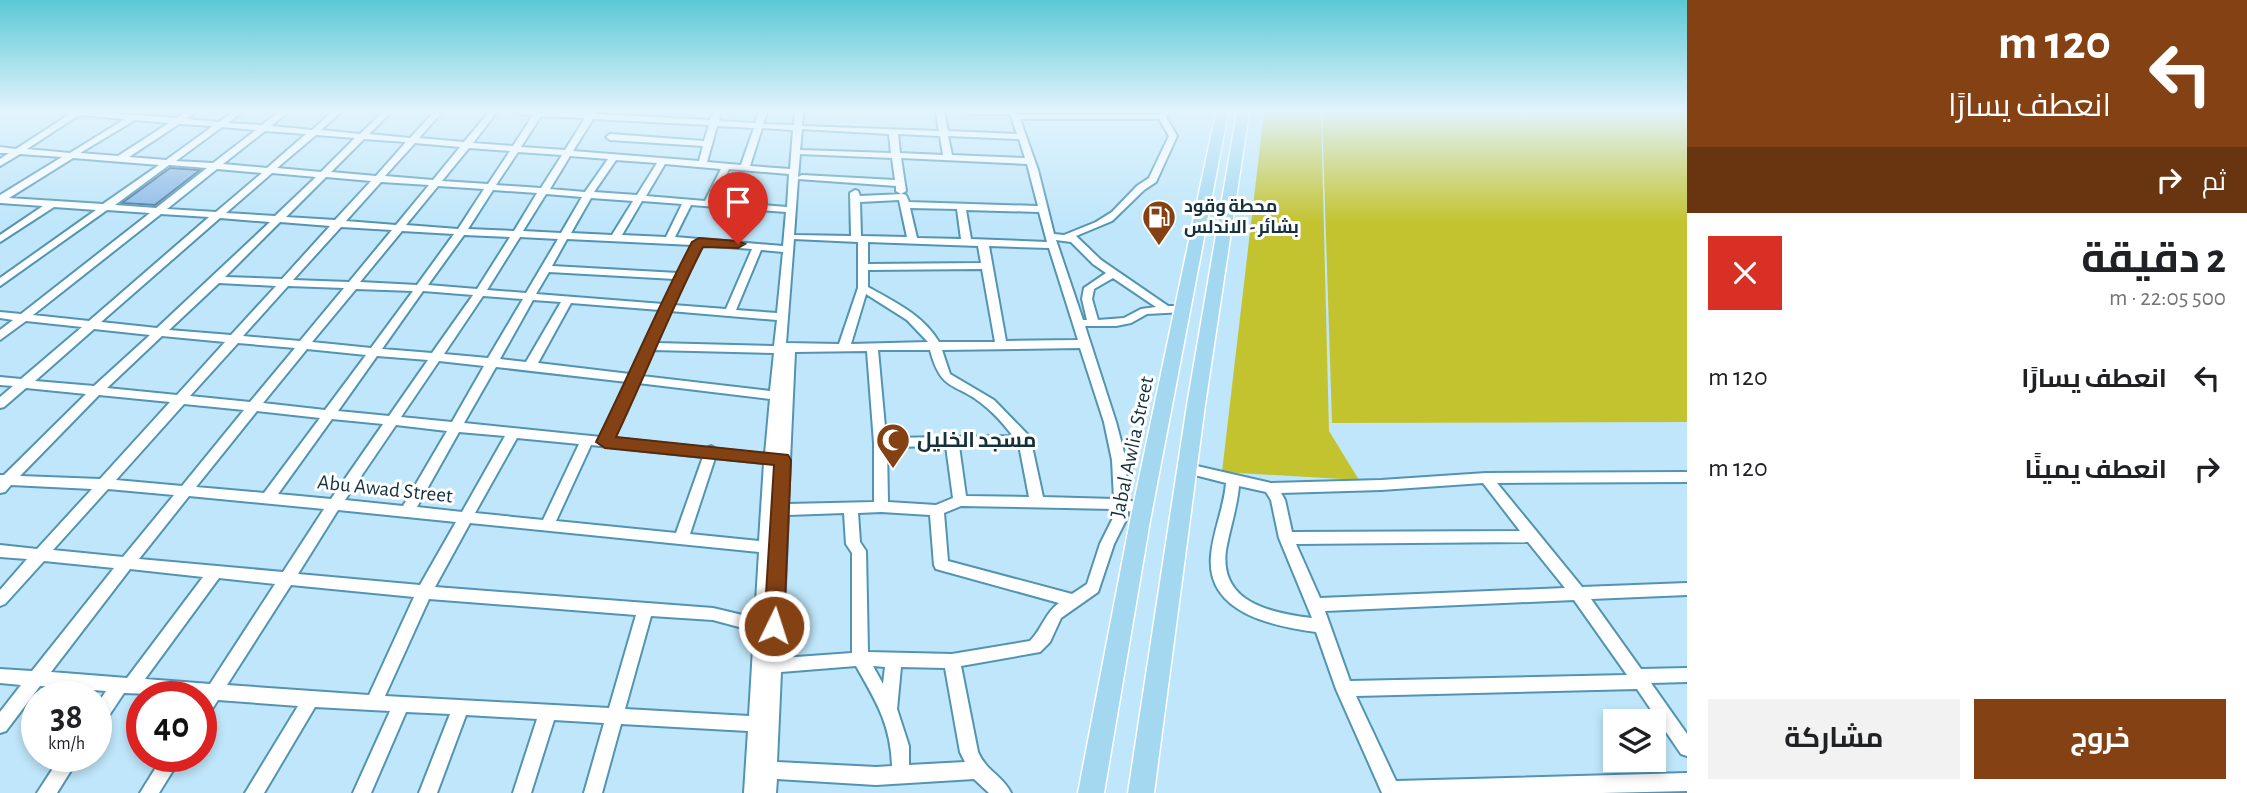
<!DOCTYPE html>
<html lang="ar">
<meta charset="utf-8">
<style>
body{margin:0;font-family:"Alegreya Sans",Cairo,sans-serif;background:#f2f2f2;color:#202124;direction:rtl;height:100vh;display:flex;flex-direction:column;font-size:26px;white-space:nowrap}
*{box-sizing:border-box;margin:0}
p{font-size:23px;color:#757577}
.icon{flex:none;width:38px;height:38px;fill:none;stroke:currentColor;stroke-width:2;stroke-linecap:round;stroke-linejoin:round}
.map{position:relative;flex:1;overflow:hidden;direction:ltr}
.side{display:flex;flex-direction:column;background:#fff;width:560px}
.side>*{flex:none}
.hud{background:#844114;color:#fff;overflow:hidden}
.buttons{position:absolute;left:1603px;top:709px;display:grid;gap:14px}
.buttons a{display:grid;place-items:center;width:63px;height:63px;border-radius:0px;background:#fff;box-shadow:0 4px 10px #0003;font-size:35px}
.speed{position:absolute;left:21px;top:681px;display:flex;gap:14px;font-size:35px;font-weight:700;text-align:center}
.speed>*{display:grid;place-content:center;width:91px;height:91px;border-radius:50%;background:#fff;box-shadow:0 4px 10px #0003;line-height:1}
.speed small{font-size:18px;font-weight:400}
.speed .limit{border:10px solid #d22;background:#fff;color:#111}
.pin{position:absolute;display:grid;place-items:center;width:60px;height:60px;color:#fff;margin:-72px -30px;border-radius:50% 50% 50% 0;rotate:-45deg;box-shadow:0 0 7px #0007}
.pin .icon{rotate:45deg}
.me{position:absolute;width:77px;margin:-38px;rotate:4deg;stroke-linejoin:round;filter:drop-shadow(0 0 5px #0008)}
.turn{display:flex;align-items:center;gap:24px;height:147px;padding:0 21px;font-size:32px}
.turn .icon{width:91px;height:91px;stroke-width:2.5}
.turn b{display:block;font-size:49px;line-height:60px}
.then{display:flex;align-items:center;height:66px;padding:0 21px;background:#0003;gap:14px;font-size:26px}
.round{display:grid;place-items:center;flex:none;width:74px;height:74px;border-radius:0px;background:#f2f2f2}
.headline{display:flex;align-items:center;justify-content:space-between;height:119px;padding:0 21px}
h1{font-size:42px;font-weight:700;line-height:52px}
.action{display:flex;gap:14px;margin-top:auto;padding:14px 21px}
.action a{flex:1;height:80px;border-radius:0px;background:#844114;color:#fff;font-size:28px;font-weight:700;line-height:80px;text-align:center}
.action a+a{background:#f2f2f2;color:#202124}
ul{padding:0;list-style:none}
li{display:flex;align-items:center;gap:21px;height:91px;padding:0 21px}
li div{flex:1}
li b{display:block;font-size:26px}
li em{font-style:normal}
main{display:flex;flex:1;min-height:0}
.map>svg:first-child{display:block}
</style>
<main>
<section class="side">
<div class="hud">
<div class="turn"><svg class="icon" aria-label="left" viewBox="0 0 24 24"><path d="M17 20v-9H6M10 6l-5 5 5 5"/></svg><div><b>120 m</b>انعطف يسارًا</div></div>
<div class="then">ثم<svg class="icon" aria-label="right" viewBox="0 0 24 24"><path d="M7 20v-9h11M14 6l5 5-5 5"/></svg></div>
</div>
<div class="headline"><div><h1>2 دقيقة</h1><p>500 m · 22:05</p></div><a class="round" style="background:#d93025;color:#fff"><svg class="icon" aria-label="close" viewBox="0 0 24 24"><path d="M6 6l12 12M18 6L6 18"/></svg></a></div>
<ul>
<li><svg class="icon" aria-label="left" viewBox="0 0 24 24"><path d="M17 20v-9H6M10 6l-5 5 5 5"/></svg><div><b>انعطف يسارًا</b></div><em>120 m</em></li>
<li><svg class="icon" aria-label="right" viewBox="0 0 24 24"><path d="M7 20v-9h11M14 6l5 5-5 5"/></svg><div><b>انعطف يمينًا</b></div><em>120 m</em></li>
</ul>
<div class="action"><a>خروج</a><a>مشاركة</a></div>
</section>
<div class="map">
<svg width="1687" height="793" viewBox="0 0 1687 793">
<rect width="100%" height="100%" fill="#bfe6fa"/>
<g fill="#c3c32f">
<polygon points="1264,112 1321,112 1329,431 1359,480 1222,472"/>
<polygon points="1322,112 1687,112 1687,422 1332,423"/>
</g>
<polygon fill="#8bb8e5" stroke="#446e98" stroke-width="2" points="170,168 200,170 155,205 122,203"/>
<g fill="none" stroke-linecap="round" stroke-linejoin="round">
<g stroke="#5294b2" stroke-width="4">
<g id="minor">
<path d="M65,112H96L176,118L186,112H195L186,119L219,122L233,112H242L228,123L262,125L279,112H288L271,126L312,130L332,112H341L321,130L360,134L383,112H391L369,134L410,138L434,112H442L419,138L464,142L489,112H497L473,143L513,146L533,115L520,114L516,112L588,113L597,112L596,114L710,120L713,112H721L719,121L755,123L759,112H767L763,124L794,125L795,112H803L802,126L939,131L936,112H944L948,131L1017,134L1010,114H970L966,112H1017L1018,115H1160L1163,112H1169L1166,117L1177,136L1156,182L1144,190L1112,221L1076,236L1101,260L1168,306H1184L1189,309L1184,312L1147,314L1131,323L1116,326H1085L1116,422L1126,460L1127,500L1148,505L1150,509L1148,513L1143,514L1128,511V516L1114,544L1098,592L1061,618L1050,642L1040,652L961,666L978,752C986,771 1004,777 1011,793H989L974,779L876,785L777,779L776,793H744L748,731L621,724L602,793H584L604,723L554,720L531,793H513L537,719L466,715L437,793H419L450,714L406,712L371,793H353L390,711L315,707L264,793H245L298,706L218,700L207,717L201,720V696L124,693L102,726L96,728V706L106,691L40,686L6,731L0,733V712L21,685L0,683V669L32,671L114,568L44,561L5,604L0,606V590L27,559L0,557V545L37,549L92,489L11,485L5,492L0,493V475H4L86,394L26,388L4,407L0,408V397L13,386L0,385V377L21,379L82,327L26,321L0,340V330L13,320L0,318V312L21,314L150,213L107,210L0,286V278L96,210L54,207L0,242V235L43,206L0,203V195L62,157L20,154L0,166V159L9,153H0V147L16,149L70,114ZM79,115L125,119L70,153L27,149ZM541,116L585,118L565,150L521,147ZM593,119L709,125L704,141L610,134L606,137L610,140L703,146L699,161L573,151ZM1020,119H1159L1169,136L1149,178L1137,186L1112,212L1096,222L1064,235L1054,234L1038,170ZM135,120L169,123L118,156L80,153ZM179,124L213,126L166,160L129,157ZM717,126L754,128L741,165L707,162ZM222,127L256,130L213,163L176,161ZM762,128L793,130L790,169L750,166ZM802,129L889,134L891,153L800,150ZM265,131L306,134L267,168L223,164ZM898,134L940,136L943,155L900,153ZM316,135L355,138L321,172L277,168ZM948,136L1019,139L1025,158L952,155ZM364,139L406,142L376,176L331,172ZM415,143L460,147L433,180L385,176ZM469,148L510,151L488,184L442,181ZM518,152L562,155L541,188L496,185ZM800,154L892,158L895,180L802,175L798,177ZM570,156L608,159L585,192L550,189ZM73,158L159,165L103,204L9,198ZM901,158L1027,164L1038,206L909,202L906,195L903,194L860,196L858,191L855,190L850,193L851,236L794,235L798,179L896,186V191L901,194L906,191ZM616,160L657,163L637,195L594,192ZM665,164L721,169L705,201L646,196ZM169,165L207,168L156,208L115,205ZM217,169L262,173L216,212L167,209ZM729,169L789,174L787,207L714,201ZM272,173L316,177L275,216L226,213ZM326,177L371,181L335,220L286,217ZM381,182L429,185L396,225L346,221ZM438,186L484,189L458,229L406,225ZM493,190L537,193L514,231L468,229ZM546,194L582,197L561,233L523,231ZM591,198L633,201L612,235L571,233ZM899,200L907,237L861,236L860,202ZM642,201L682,204L666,237L622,235ZM691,205L786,212L783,246L675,237ZM910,208L957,209L961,239L917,238ZM966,210L1039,212L1047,242L971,239ZM161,214L209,217L89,321L33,315ZM220,218L270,222L157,328L101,322ZM280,222L330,226L282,279L225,277ZM341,227L392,230L349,282L293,280ZM402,231L454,234L417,285L360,282ZM464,235L510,237L477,289L428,285ZM520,237L558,239L526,293L487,290ZM567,239L693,245L678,273L552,266ZM794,239L858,242V288L839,344L786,343ZM1056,240L1071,242L1093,264L1106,273L1084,288L1082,299L1087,320H1083ZM868,242L978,246L981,263L868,264ZM702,245L752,249L726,309L673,305ZM989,246L1049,248L1078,340L1006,341ZM761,250L783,252L777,313L736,310ZM982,269L995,342H939C923,315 895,302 868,287V270ZM549,272L675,279L663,304L536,294ZM1113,278L1156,307L1141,309L1124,318L1098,320L1092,299L1094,289ZM219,283L276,286L231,335L169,330ZM288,286L344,288L300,341L243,336ZM356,289L413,291L371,348L312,342ZM423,291L473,295L432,353L382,349ZM866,294L907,320L928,342L851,344ZM483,296L523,299L488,358L444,354ZM533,300L561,302L526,362L500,359ZM571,303L660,310L630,374L538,363ZM670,311L777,320L774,346L656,343ZM94,329L150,335L94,386L35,381ZM162,336L225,342L177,395L107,388ZM238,343L295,348L250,402L190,396ZM1080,348L1104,422L1112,460L1114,499L1043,497L1030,437L994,400L950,374L942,350ZM307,349L366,355L325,410L263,403ZM653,350L774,353L770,391L642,376ZM878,350H930C942,395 957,381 986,407C996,415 1005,426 1013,436L886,438ZM867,351L874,443V502L788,504L795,352ZM377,356L428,360L389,416L338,411ZM439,361L484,366L452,422L401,417ZM496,367L627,382L601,437L464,423ZM638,383L770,399L765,454L716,449L711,446L706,448L613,438ZM99,395L170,402L100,479L20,476ZM184,404L244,410L182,486L116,480ZM257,411L320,418L264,493L196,487ZM332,419L383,424L331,499L278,494ZM396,425L447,431L403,506L345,500ZM459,432L505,436L462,512L417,507ZM517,438L579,444L543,520L475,513ZM591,445L703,457L676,533L556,521ZM1019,445L1029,497L966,496L959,446ZM946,446L953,498L936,505L888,502L887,447ZM715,458L764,463L759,541L690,534ZM108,489L174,495L123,557L53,550ZM189,496L324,509L283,572L139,559ZM961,506L1114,509V516L1100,544L1087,584L1072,594L948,561L944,513ZM338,510L456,522L420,585L298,574ZM881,512L930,515L934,565L936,569L1059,603C1045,613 1042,629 1030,641L952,654L868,652L866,551L860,542L858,513ZM844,513L846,544L852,553V653L782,658L788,515ZM470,523L759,552L755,618L713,608L435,587ZM130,569L203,577L127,678L51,672ZM219,578L275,584L210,684L145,679ZM291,585L414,597L369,695L227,685ZM429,599L636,615L609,708L385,696ZM651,616L713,620L754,631L749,716L625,709ZM856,666C876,701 891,725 892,766L876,767L777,762L781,672ZM873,666L885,667L883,684ZM901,667L945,668L960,752L965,762L909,765V746L897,709Z"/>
<path d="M1188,464L1271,483L1381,480L1486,473L1687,472V482L1497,483L1582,587L1687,583V595L1591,599L1641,669L1687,668V682L1651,683L1687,734V756L1681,754L1637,689L1356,696L1396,781L1687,773V791L1602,793H1382L1336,689L1316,632C1273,626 1206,613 1211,556C1213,531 1224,508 1226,483L1183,472L1181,469L1183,466ZM1483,483L1520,531L1292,532L1285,500L1281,493L1381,490ZM1239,486L1266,492L1271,500L1279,538L1312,618C1271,613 1219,603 1226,550C1230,528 1237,508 1239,486ZM1528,542L1565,588L1320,598L1296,544ZM1574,600L1627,675L1350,681L1325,611Z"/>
<polygon points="61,756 80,756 57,793 37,793"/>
<polygon points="163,756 182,756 159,793 140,793"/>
</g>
</g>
<g stroke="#fff" stroke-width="3">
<g id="highway">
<polygon points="1216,112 1228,112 1150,521 1104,793 1078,793 1130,521"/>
<polygon points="1237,112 1249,112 1205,405 1154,793 1128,793 1187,405"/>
</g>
</g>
<use href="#minor" fill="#fff" fill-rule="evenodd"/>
<use href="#highway" fill="#a4d8f1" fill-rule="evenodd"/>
</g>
<linearGradient id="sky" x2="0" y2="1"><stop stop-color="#5bc9d5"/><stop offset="0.5" stop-color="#e2f4fd"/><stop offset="1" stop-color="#e2f4fd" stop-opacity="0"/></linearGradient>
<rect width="1687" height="223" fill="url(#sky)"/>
<path fill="#844114" stroke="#562a0d" stroke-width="2" d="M699,238L738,241L745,244L738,248L703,247C671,309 646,374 616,437L788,455L791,460L784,626L781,632L774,634L767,632L764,626L774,465L605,448L596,442C629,376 657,308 692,242Z"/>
<defs>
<g id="fuel-pin" transform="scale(1.75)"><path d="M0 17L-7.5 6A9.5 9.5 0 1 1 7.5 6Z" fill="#844114" stroke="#fff"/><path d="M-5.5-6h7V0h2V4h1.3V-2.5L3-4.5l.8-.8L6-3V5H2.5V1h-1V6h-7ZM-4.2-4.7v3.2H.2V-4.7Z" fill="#fff"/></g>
<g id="mosque-pin" transform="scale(1.75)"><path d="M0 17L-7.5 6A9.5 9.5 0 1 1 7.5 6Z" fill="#844114" stroke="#fff"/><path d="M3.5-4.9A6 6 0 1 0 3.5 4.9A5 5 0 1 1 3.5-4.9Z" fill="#fff"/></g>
</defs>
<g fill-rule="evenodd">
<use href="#fuel-pin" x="1159" y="217"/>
<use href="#mosque-pin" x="893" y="440"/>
</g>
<g text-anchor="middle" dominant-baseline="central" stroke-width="6" stroke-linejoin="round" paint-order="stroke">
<g font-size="18" font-weight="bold" fill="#15313e" stroke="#fff" text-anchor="start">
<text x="1184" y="207">محطة وقود<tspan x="1184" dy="21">بشائر - الاندلس</tspan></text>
</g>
<g font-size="21" font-weight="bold" fill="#15313e" stroke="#fff" text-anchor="start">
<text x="917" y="440">مسجد الخليل</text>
</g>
<g font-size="21" fill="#15313e" stroke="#fff">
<text transform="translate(1132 447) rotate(-78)">Jabal Awlia Street</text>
<text transform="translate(385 489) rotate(6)">Abu Awad Street</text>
</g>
</g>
</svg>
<div class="buttons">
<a><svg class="icon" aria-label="layers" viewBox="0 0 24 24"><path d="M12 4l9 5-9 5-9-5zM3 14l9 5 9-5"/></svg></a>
</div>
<div class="speed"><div>38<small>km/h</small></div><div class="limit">40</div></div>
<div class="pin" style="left:738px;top:244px;background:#d93025"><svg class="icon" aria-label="arrive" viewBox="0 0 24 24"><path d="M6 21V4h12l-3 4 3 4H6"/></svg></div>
<svg class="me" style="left:774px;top:626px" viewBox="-20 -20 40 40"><circle r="17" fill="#844114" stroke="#fff" stroke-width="3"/><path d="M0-11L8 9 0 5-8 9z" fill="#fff"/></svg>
</div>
</main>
